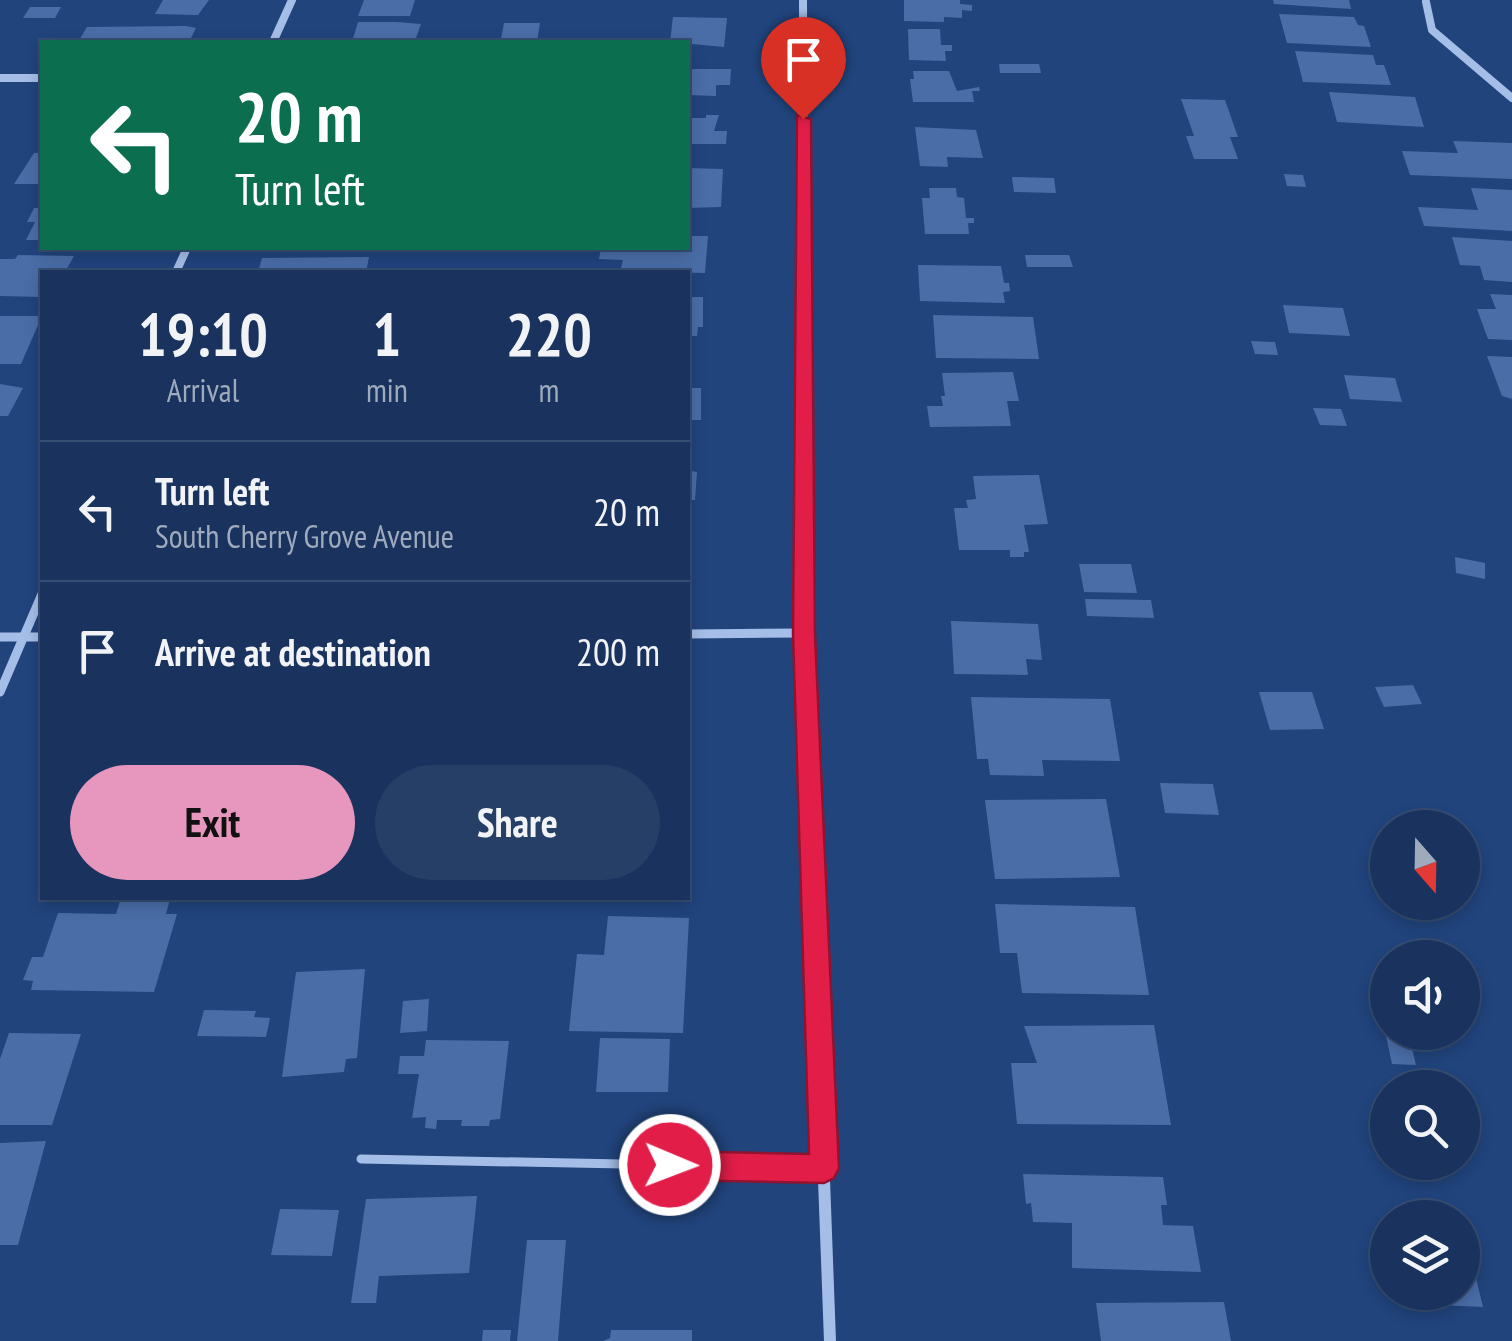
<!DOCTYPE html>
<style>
body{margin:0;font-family:"PT Sans Narrow",sans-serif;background:#263f67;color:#f1f3f6;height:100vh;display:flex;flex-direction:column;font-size:38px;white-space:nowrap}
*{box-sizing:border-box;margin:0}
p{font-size:32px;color:#9faabc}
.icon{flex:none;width:55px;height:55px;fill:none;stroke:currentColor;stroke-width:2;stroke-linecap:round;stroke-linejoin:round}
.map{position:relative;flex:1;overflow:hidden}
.side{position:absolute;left:40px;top:270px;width:650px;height:630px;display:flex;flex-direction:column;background:#19335e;border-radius:0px;box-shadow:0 5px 15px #0003,0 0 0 2px #374e73}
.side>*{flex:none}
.top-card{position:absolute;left:40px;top:40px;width:650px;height:210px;border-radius:0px;box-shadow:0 5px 15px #0003,0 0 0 2px #374e73;background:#0b6e4f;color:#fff;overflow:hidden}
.needle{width:65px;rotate:160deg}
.fabs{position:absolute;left:1370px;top:810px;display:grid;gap:20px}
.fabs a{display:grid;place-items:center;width:110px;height:110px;border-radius:50%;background:#19335e;box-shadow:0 5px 15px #0003,0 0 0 2px #374e73;font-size:50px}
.pin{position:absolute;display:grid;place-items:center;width:85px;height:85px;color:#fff;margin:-102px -42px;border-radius:50% 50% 50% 0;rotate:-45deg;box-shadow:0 0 10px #0007}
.pin .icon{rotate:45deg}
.me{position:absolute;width:110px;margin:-55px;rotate:91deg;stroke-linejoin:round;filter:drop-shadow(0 0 8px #0008)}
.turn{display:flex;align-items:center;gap:35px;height:210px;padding:0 30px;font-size:45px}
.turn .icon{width:130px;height:130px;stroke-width:2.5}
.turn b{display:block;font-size:70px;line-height:85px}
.eta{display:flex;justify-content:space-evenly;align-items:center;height:170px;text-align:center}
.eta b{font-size:60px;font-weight:700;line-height:70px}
.cta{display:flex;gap:20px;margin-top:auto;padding:20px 30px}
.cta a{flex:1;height:115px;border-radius:60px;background:#e797bd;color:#111;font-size:40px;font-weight:700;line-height:115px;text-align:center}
.cta a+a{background:#263f67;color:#f1f3f6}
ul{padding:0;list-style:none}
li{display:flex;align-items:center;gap:30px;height:140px;padding:0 30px;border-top:2px solid #374e73}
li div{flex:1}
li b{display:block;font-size:38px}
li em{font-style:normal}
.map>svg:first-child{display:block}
</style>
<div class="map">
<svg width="1512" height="1341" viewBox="0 0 1512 1341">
<rect width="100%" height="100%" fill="#21447d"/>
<g fill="#4a6da7">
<polygon points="163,0 209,0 198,15 155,14"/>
<polygon points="364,0 415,0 410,16 358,16"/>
<polygon points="904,0 960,0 960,4 972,5 972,11 962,10 962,18 944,17 944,22 904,21"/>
<polygon points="1273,0 1349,0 1351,9 1274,4"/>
<polygon points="30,7 61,7 55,18 23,18"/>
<polygon points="1279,14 1354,17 1358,25 1364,26 1371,47 1287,43"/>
<polygon points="673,17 727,18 724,47 670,42"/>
<polygon points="358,22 397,22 421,24 416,38 352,42"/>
<polygon points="504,23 540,23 537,42 485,42 486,39 501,39"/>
<polygon points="87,27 186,26 196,28 189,42 78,42"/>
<polygon points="908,29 940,29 941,45 952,45 952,51 945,51 946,61 909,60"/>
<polygon points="1295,51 1373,55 1376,65 1384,65 1391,85 1303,82"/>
<polygon points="999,64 1039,64 1041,73 1000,73"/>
<polygon points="688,69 731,69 730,85 716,85 716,96 688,95"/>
<polygon points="913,71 949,71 957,91 979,87 980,91 972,91 974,102 913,102 910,79 914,79"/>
<polygon points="1329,92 1415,97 1424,127 1337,122"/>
<polygon points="1181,99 1225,100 1238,137 1230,137 1238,159 1194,159 1186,136 1194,136"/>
<polygon points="706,115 719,115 714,131 727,131 726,144 688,144 688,118 706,118"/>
<polygon points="915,127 976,130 983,158 947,157 948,167 920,166"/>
<polygon points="1453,141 1512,143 1512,179 1410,175 1402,151 1458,153"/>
<polygon points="34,153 42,153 42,184 14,184"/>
<polygon points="688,168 723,169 721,207 688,208"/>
<polygon points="1284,174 1303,175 1306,187 1287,186"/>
<polygon points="1012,177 1054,178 1056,193 1014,192"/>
<polygon points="929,188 956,188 957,197 964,198 966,218 974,218 974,223 968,223 969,234 925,234 922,198 930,198"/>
<polygon points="1471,188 1512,190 1512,231 1424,226 1418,207 1478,210"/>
<polygon points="34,208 42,208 42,240 26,240 35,222 27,222"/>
<polygon points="688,236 708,236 705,273 628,271 621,268 623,260 599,259 601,248 688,248"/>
<polygon points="1452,237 1512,241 1512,282 1484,280 1480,266 1460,265"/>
<polygon points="18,255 74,256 65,272 42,272 42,297 0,296 0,259 15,259"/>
<polygon points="1025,255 1069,255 1073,267 1027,267"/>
<polygon points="369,257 366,272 258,272 262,258"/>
<polygon points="918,265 1001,266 1004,283 1009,283 1010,291 1003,292 1005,303 920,301"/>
<polygon points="1490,294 1512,295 1512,340 1488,339 1477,309 1496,309"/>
<polygon points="688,297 703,297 703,327 698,327 697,336 688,336"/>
<polygon points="1283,305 1343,308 1350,336 1289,333"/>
<polygon points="933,315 1033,317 1039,359 936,358"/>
<polygon points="0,316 42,316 21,364 0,364"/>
<polygon points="1251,341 1275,342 1278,355 1255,354"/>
<polygon points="1487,356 1512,357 1512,399 1502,396"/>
<polygon points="1013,372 1019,401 1007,401 1011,426 930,427 927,406 943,406 941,396 945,396 942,373"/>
<polygon points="1344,375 1395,378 1402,402 1350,399"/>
<polygon points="0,384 23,388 8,416 0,416"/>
<rect x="688" y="388" width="13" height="32"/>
<polygon points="1313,408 1341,409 1347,426 1320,425"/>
<polygon points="688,457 692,457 691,471 697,472 695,500 688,500"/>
<polygon points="1039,475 1048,524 1024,525 1029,552 1024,552 1024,557 1010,557 1010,550 959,550 954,508 968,508 966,500 976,499 973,476"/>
<polygon points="1455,557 1485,563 1485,579 1456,573"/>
<polygon points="1079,564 1131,564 1137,593 1084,592"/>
<polygon points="1085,599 1151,600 1154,618 1087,616"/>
<polygon points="951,621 1038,624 1042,660 1026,659 1028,675 954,674"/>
<polygon points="1413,685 1422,704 1384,707 1375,687"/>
<polygon points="1259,692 1312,692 1324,729 1270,730"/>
<polygon points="971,697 1110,699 1120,761 1042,760 1044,776 990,775 988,759 977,759"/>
<polygon points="1160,783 1213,784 1219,815 1165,813"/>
<polygon points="1106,799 1120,877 995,879 985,800"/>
<polygon points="121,898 170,899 166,914 177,914 154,992 31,990 33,981 23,980 32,957 43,957 58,913 116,914"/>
<polygon points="995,904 1135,907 1149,995 1022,993 1017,953 1000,953"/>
<polygon points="608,916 689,918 683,1033 569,1031 577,954 604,955"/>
<polygon points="365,969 357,1058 346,1059 344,1072 282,1077 296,972"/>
<polygon points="429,999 427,1031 400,1033 403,1001"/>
<polygon points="204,1010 256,1011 254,1017 270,1018 266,1037 197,1036"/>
<polygon points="1383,1022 1388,1023 1388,1032 1408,1032 1416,1065 1392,1064"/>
<polygon points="1154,1025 1171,1125 1017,1124 1011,1063 1037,1063 1024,1026"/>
<polygon points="9,1033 81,1034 52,1125 0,1125 0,1059"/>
<polygon points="600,1038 670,1039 668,1092 596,1092"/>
<polygon points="426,1040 509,1041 500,1119 490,1120 489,1126 461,1126 462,1120 437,1120 436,1129 425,1128 426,1117 412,1118 419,1074 398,1074 400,1056 424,1056"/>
<polygon points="46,1141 18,1245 0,1245 0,1143"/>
<polygon points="1023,1174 1163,1177 1167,1205 1161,1205 1163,1225 1193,1226 1201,1272 1072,1268 1072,1223 1033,1222 1031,1203 1026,1204"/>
<polygon points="477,1196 469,1273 379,1276 376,1303 351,1303 366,1199"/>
<polygon points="280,1209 339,1210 332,1256 271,1255"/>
<polygon points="1464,1230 1483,1307 1416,1304 1413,1292 1462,1292"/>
<polygon points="527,1240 566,1240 558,1341 517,1341"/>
<polygon points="1224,1302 1231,1341 1101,1341 1096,1303"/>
<polygon points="483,1330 511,1330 510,1341 482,1341"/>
<polygon points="611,1330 692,1330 692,1341 603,1341 610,1338"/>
</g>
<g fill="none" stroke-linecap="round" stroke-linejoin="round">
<polyline stroke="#a5bee7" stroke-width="9" points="361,1159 824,1168"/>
<g stroke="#a5bee7" stroke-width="8">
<polyline points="803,0 804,341"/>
<polyline points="1426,2 1432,30 1512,98"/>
<polyline points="273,42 292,0"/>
<polyline points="0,78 42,78"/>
<polyline points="176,272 187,248"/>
</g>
<g stroke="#a5bee7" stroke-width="9">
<polyline points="804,338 804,633 809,778"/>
<polyline points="688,634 804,633"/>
<polyline points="0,637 42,637"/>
<polyline points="0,692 42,594"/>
</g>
<polyline stroke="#a5bee7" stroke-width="12" points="809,776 830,1341"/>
</g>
<polygon fill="#e11d48" stroke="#92132f" stroke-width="2.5" points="797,115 811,119 815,634 839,1168 834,1178 824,1183 670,1180 660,1175 656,1165 660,1155 670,1151 809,1154 793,634"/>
</svg>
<div class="fabs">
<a><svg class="needle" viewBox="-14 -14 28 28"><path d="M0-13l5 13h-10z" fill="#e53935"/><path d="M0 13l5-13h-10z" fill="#9faabc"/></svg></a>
<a><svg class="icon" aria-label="sound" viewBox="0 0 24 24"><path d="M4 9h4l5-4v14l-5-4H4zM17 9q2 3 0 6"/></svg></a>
<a><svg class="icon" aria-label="search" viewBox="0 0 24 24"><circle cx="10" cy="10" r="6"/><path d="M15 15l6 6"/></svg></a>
<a><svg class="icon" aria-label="layers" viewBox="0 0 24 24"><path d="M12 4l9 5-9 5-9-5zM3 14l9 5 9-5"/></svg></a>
</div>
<div class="pin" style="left:803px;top:119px;background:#d93025"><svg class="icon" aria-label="arrive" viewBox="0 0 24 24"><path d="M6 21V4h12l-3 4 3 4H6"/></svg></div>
<svg class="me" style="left:670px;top:1165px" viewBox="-20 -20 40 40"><circle r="17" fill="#e11d48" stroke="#fff" stroke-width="3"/><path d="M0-11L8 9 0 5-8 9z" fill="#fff"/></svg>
<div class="top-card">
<div class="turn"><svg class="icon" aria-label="left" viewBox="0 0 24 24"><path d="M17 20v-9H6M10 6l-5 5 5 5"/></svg><div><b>20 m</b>Turn left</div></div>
</div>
<section class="side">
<div class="eta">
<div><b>19:10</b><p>Arrival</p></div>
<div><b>1</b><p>min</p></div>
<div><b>220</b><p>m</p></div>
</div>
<ul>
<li><svg class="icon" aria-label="left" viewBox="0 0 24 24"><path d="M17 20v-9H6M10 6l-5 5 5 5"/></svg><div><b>Turn left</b><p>South Cherry Grove Avenue</p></div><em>20 m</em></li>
<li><svg class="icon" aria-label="arrive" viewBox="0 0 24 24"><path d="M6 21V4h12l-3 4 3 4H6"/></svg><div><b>Arrive at destination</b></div><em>200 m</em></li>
</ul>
<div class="cta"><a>Exit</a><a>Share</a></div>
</section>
</div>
